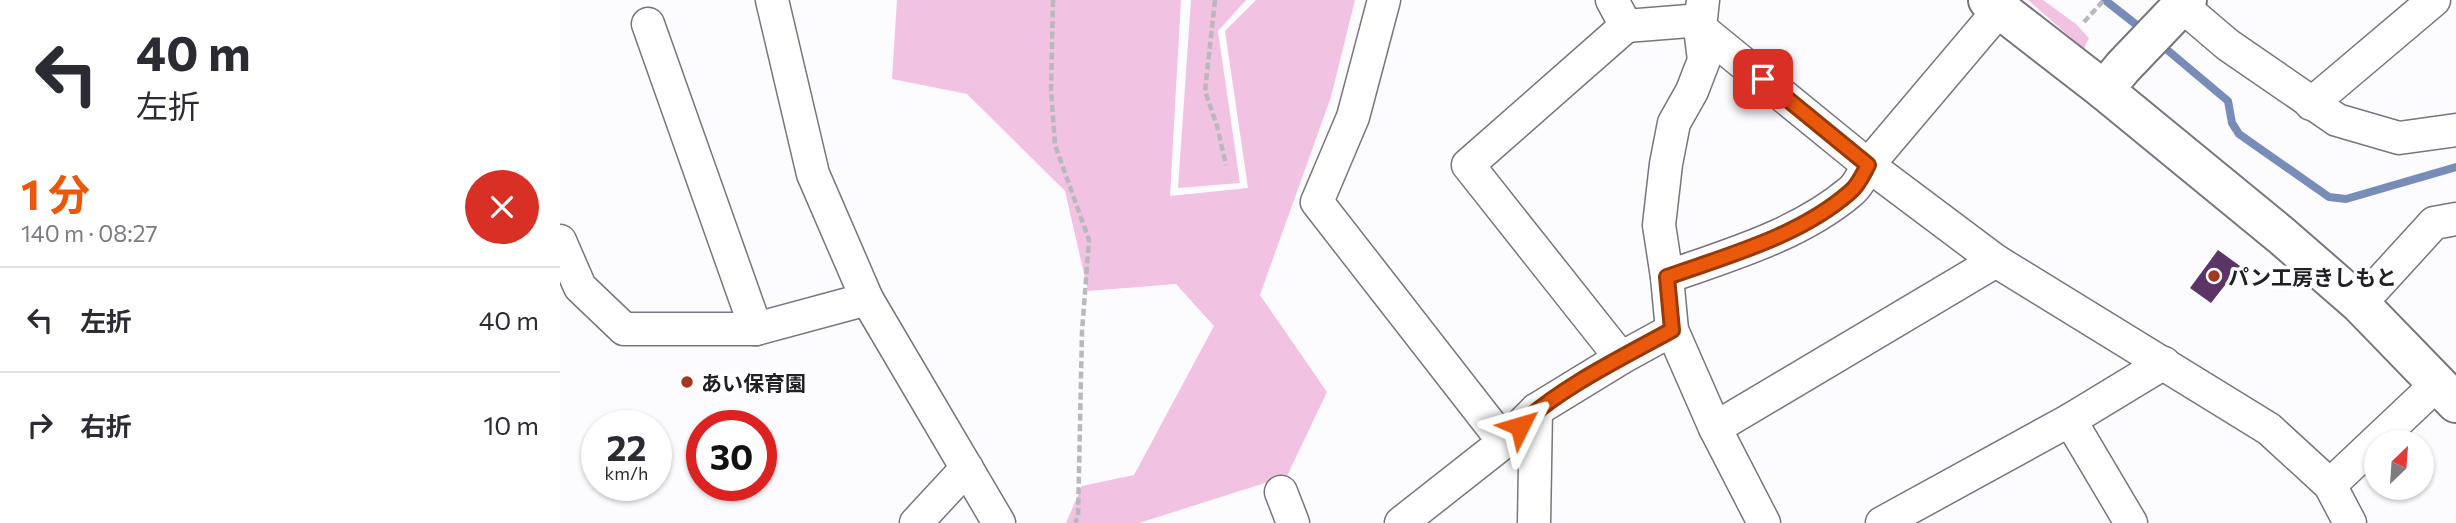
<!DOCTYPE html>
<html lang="ja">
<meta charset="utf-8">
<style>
body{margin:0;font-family:Commissioner,"Noto Sans JP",sans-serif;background:#f7f7f7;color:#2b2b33;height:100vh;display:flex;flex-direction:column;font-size:26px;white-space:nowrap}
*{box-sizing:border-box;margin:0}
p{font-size:23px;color:#7c7c81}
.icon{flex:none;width:38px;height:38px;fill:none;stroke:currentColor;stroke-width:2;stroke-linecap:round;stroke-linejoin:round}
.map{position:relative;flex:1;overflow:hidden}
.sheet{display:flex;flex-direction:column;background:#fff;width:560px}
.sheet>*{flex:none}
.top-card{background:#fff;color:#2b2b33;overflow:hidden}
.needle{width:46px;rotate:25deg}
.buttons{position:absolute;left:1804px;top:430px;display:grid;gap:14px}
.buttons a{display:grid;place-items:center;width:70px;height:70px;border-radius:50%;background:#fff;box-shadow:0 2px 5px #0004;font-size:35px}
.speed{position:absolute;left:21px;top:410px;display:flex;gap:14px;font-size:35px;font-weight:700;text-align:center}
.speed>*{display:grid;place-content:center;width:91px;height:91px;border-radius:50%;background:#fff;box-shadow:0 2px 5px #0004;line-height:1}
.speed small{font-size:18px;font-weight:400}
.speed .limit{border:10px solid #d22;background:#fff;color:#111}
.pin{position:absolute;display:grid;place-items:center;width:60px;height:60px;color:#fff;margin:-30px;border-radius:14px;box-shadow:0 4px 10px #0006}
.me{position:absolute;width:77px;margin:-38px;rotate:50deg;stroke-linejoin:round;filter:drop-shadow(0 0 5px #0008)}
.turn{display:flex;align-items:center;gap:24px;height:147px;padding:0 21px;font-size:32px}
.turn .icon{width:91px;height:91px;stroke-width:2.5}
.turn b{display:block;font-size:49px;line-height:60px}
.round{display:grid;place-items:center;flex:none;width:74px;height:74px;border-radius:37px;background:#f7f7f7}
.headline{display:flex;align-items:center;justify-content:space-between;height:119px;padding:0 21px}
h1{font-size:42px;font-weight:700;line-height:52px;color:#ea580c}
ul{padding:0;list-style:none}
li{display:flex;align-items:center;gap:21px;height:105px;padding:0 21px;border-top:2px solid #e1e1e2}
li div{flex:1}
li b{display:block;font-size:26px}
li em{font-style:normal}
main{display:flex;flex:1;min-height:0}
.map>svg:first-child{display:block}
</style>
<main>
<section class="sheet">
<div class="top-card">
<div class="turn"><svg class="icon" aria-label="left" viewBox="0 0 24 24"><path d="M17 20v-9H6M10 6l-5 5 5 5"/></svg><div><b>40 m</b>左折</div></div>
</div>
<div class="headline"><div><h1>1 分</h1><p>140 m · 08:27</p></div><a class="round" style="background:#d93025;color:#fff"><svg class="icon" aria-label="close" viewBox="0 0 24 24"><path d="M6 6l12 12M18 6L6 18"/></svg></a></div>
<ul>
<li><svg class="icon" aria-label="left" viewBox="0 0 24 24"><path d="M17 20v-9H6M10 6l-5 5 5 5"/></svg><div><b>左折</b></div><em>40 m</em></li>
<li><svg class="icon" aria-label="right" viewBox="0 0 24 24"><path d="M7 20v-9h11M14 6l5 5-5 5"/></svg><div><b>右折</b></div><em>10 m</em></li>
</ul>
</section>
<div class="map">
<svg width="1896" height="523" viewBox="0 0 1896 523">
<rect width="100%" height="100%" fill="#fcfbfe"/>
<g fill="#f2c2e3">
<polygon points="337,0 621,0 610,196 688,188 665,31 696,0 795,0 771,97 700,295 767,392 727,476 579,523 506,523 522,486 574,475 654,326 616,284 528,291 505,191 407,94 332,79"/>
<polygon points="631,0 686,0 658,31 680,183 618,188"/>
<polygon points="1468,0 1483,0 1516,24 1529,38 1524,49"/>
</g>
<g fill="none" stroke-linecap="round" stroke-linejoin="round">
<g stroke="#778cb9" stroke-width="8">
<polyline points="1545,0 1583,30"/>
<polyline points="1599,43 1668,101 1672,123 1679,134 1769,197 1786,199 1896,167"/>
</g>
</g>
<polygon fill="#5c3466" points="1658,250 1680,266 1651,303 1630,288"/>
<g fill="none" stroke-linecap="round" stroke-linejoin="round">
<g stroke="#787481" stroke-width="35">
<g id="minor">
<polyline points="212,0 253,174 307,299 439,523"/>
<polyline points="824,0 793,117 757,202 944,442"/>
<polyline points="1052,0 1066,26 1129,21 1140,28 1308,165 1436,261 1709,429 1770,485 1790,523"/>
<polyline points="1143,0 1140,28 1144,60 1132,91 1114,123 1106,164 1099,225 1107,277 1112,330 1155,428 1204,523"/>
<polyline points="1621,5 1668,45 1777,120 1839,138 1896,130"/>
<polyline points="88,24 196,329"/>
<polyline points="1751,104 1874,0"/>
<polyline points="0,241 20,287 64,329 196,329 307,299"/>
<path d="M1107,277C1169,255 1239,235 1290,192C1298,186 1303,174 1308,165L1440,9"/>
<polyline points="1800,304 1874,223 1896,219"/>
<polyline points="1061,358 908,165 1066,26"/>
<polyline points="1510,420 1571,523"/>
<polyline points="1155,428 1436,261"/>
<polyline points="1770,485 1877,384"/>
<polyline points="721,492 733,523"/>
<polyline points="356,523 407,468"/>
<polyline points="841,523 944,442 976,410 1061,358 1112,330"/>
<polyline points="974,523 976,410"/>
<polyline points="1322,523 1510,420 1604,363"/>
</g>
</g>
<g stroke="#787481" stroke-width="42">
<g id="tertiary">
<polyline points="1428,0 1544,90 1722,236 1800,304 1896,403"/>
<polyline points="1544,90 1563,67 1627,0"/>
</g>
</g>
<g stroke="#b9b8bb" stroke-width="4.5" stroke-dasharray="7 3.5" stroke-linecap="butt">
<polyline points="493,0 491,89 495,145 529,240 522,332 518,517 515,523"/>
<polyline points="655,0 645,91 657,126 666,165"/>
<polyline points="1524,22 1544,0"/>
</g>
<use href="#minor" stroke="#fff" stroke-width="32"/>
<use href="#tertiary" stroke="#fff" stroke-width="38"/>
</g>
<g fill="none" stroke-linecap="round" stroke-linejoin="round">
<g stroke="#983908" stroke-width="18">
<path id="route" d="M960,426C997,389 1065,356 1112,330L1107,277C1169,255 1240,236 1290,192C1298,186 1303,174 1308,165L1203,79"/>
</g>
<use href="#route" stroke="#ea580c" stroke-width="12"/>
</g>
<g fill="#a13822" stroke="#fff" stroke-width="2.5">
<circle cx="1654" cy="276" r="7"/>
<circle cx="127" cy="382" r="7"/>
</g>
<g text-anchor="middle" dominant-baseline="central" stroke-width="7" stroke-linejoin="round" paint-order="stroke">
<g font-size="21" font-weight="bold" fill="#212025" stroke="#fff" text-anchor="start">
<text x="1668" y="276">パン工房きしもと</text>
<text x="141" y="382">あい保育園</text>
</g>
</g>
</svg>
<div class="buttons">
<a><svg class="needle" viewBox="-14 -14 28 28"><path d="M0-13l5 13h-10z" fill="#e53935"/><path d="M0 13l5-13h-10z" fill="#7c7c81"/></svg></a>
</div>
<div class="speed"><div>22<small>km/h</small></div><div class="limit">30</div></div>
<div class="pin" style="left:1203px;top:79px;background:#d93025"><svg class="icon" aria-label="arrive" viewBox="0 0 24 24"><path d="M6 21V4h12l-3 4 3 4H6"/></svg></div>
<svg class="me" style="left:960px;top:426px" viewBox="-20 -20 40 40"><path d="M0-17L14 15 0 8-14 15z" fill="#ea580c" stroke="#fff" stroke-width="4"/></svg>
</div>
</main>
